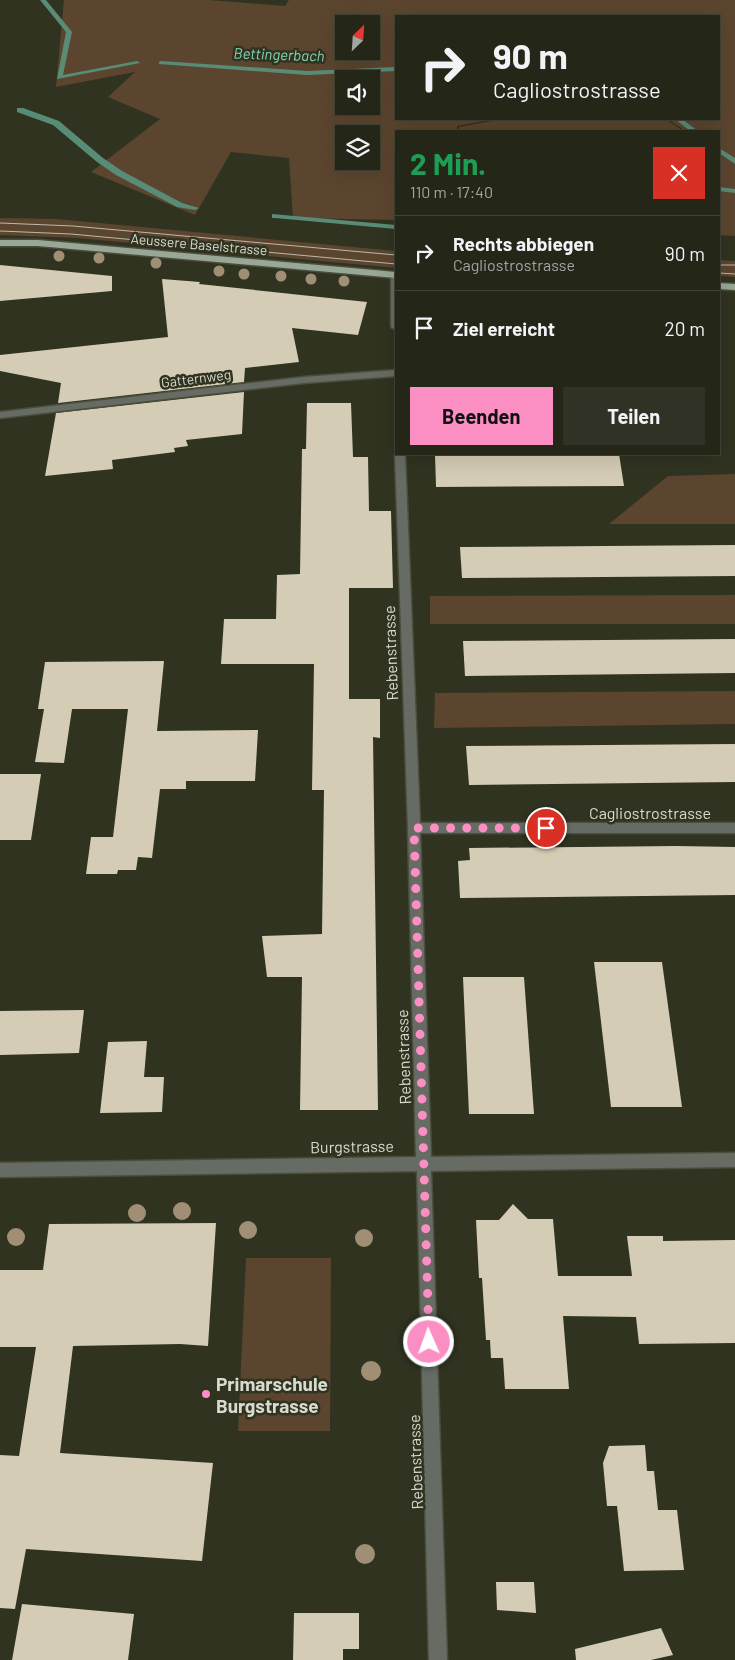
<!DOCTYPE html>
<html lang="de">
<meta charset="utf-8">
<style>
body{margin:0;font-family:Barlow,sans-serif;background:#303225;color:#f1f3f6;height:100vh;display:flex;flex-direction:column;font-size:19px;white-space:nowrap}
*{box-sizing:border-box;margin:0}
p{font-size:16px;color:#a3a5a2}
.icon{flex:none;width:28px;height:28px;fill:none;stroke:currentColor;stroke-width:2;stroke-linecap:round;stroke-linejoin:round}
.map{position:relative;flex:1;overflow:hidden}
.side{position:absolute;left:395px;top:130px;width:325px;height:325px;display:flex;flex-direction:column;background:#242618;border-radius:0px;box-shadow:0 5px 20px #0002,0 0 0 1px #414337}
.side>*{flex:none}
.banner{position:absolute;left:395px;top:15px;width:325px;height:105px;border-radius:0px;box-shadow:0 5px 20px #0002,0 0 0 1px #414337;background:#242618;color:#f1f3f6;overflow:hidden}
.needle{width:32px;rotate:25deg}
.controls{position:absolute;left:335px;top:15px;display:grid;gap:10px}
.controls a{display:grid;place-items:center;width:45px;height:45px;border-radius:0px;background:#242618;box-shadow:0 5px 20px #0002,0 0 0 1px #414337;font-size:25px}
.pin{position:absolute;display:grid;place-items:center;width:42px;height:42px;color:#fff;margin:-21px;border:2px solid #fff;border-radius:50%;box-shadow:0 1px 5px #0007}
.me{position:absolute;width:55px;margin:-28px;rotate:358deg;stroke-linejoin:round;filter:drop-shadow(0 0 4px #0008)}
.turn{display:flex;align-items:center;gap:18px;height:105px;padding:0 15px;font-size:22px}
.turn .icon{width:65px;height:65px;stroke-width:2.5}
.turn b{display:block;font-size:35px;line-height:42px}
.round{display:grid;place-items:center;flex:none;width:52px;height:52px;border-radius:0px;background:#303225}
.summary{display:flex;align-items:center;justify-content:space-between;height:85px;padding:0 15px}
h1{font-size:30px;font-weight:700;line-height:38px;color:#1e9e55}
.primary-button{display:flex;gap:10px;margin-top:auto;padding:10px 15px}
.primary-button a{flex:1;height:58px;border-radius:0px;background:#fb8fc4;color:#111;font-size:20px;font-weight:700;line-height:58px;text-align:center}
.primary-button a+a{background:#303225;color:#f1f3f6}
ul{padding:0;list-style:none}
li{display:flex;align-items:center;gap:15px;height:75px;padding:0 15px;border-top:1px solid #414337}
li div{flex:1}
li b{display:block;font-size:19px}
li em{font-style:normal}
.map>svg:first-child{display:block}
</style>
<div class="map">
<svg width="735" height="1660" viewBox="0 0 735 1660">
<rect width="100%" height="100%" fill="#303320"/>
<g fill="#5c452f" fill-rule="evenodd">
<path d="M64,0H209L285,6L289,0H735V236L719,235V131H685L668,119H719V16H396V119H496L457,126V131H396V220L293,218L289,158L231,152L195,215L91,172L160,119L108,97L135,72L56,87ZM344,24H371V51H344ZM344,79H371V106H344ZM344,134H371V161H344Z"/>
<polygon points="502,119 666,119 683,131 459,131 459,127"/>
<polygon points="0,218 56,219 396,251 396,268 77,238 0,235"/>
<polygon points="719,260 735,261 735,277 719,276"/>
<polygon points="735,474 735,524 609,524 668,476"/>
<polygon points="735,595 735,624 430,624 430,596"/>
<polygon points="735,691 735,724 434,728 435,693"/>
<polygon points="246,1258 331,1258 330,1431 238,1431"/>
</g>
<g fill="none" stroke-linecap="round" stroke-linejoin="round">
<g fill="#598c77" fill-rule="evenodd">
<polygon points="40,0 46,0 72,32 63,75 137,61 140,63 57,79 66,32"/>
<polygon points="161,61 307,71 396,67 396,71 307,75 159,64 159,62"/>
<polygon points="17,108 23,108 59,121 103,158 122,171 182,203 199,208 195,210 177,207 116,175 97,162 53,125 17,112"/>
<polygon points="675,119 682,119 698,131 690,131"/>
<polygon points="719,148 735,158 735,164 719,153"/>
<polygon points="719,187 735,189 735,193 719,191"/>
<polygon points="272,214 396,225 396,229 275,218 272,218"/>
</g>
</g>
<g fill="#d4ccb5">
<polygon points="0,265 112,276 112,291 0,301"/>
<polygon points="162,279 200,282 199,284 367,302 358,335 292,328 299,362 245,368 244,382 58,403 61,383 0,371 0,355 168,337"/>
<polygon points="244,392 242,434 186,440 188,446 174,448 175,452 112,460 113,469 45,476 56,413"/>
<polygon points="307,403 351,403 353,457 368,457 369,511 391,511 393,588 349,588 349,699 380,699 380,738 373,737 378,1110 300,1110 302,977 267,977 262,936 322,934 324,790 312,790 314,664 221,664 224,619 276,619 277,575 300,574 302,449 306,449"/>
<polygon points="435,454 619,454 624,486 436,487"/>
<polygon points="735,545 735,576 462,578 460,547"/>
<polygon points="735,639 735,673 465,676 463,641"/>
<polygon points="164,661 157,731 258,730 255,781 186,781 186,789 160,789 152,858 138,857 136,870 118,870 117,874 86,874 91,837 113,837 128,709 72,709 64,763 35,762 44,709 38,709 45,662"/>
<polygon points="735,744 735,782 469,785 466,746"/>
<polygon points="0,774 41,774 31,840 0,840"/>
<polygon points="677,846 735,847 735,895 460,898 458,861 470,860 469,848"/>
<polygon points="594,962 662,962 682,1107 611,1107"/>
<polygon points="463,977 524,977 534,1114 469,1114"/>
<polygon points="84,1010 79,1053 0,1055 0,1011"/>
<polygon points="147,1041 144,1077 164,1077 162,1112 100,1113 108,1042"/>
<polygon points="513,1204 528,1219 553,1219 558,1276 632,1276 627,1236 663,1236 663,1241 735,1240 735,1343 639,1344 636,1317 563,1316 569,1389 505,1389 503,1358 491,1358 490,1340 486,1340 482,1278 479,1278 476,1220 499,1220"/>
<polygon points="216,1223 208,1346 180,1344 73,1346 60,1453 213,1463 202,1561 26,1549 15,1609 0,1608 0,1455 19,1456 36,1347 0,1347 0,1270 43,1270 49,1224"/>
<polygon points="645,1445 647,1471 654,1471 658,1510 677,1510 684,1570 624,1571 617,1506 607,1506 603,1463 609,1446"/>
<polygon points="496,1582 534,1582 536,1613 497,1610"/>
<polygon points="22,1604 134,1614 128,1660 12,1660"/>
<polygon points="294,1613 359,1613 359,1649 343,1649 343,1660 293,1660"/>
<polygon points="661,1628 673,1655 651,1660 576,1660 575,1649"/>
</g>
<g fill="none" stroke-linecap="round" stroke-linejoin="round">
<g stroke="#4b4e3c" stroke-width="3">
<g id="minor">
<polygon points="396,272 396,330 391,327 391,275"/>
<polygon points="396,370 396,376 304,383 0,418 0,412 304,377"/>
<polygon points="396,452 396,454 405,454 420,823 735,823 735,833 420,833 431,1157 735,1153 735,1167 431,1171 447,1660 429,1660 417,1171 0,1177 0,1163 416,1157 408,828 395,454"/>
</g>
</g>
<g stroke="#4b4e3c" stroke-width="3">
<g id="major">
<polygon points="0,240 38,240 396,272 396,278 38,246 0,246"/>
<polygon points="719,283 735,284 735,290 719,289"/>
</g>
</g>
<use href="#minor" fill="#666c64" fill-rule="evenodd"/>
<use href="#major" fill="#99a796" fill-rule="evenodd"/>
<g stroke="#b9bbad" stroke-width="1">
<polyline points="0,223 73,226 396,255"/>
<polyline points="0,231 71,234 396,264"/>
<polyline points="719,265 735,265"/>
<polyline points="719,273 735,274"/>
</g>
</g>
<g fill="#a08f75">
<circle cx="59" cy="256" r="5.5"/>
<circle cx="99" cy="258" r="5.5"/>
<circle cx="156" cy="263" r="5.5"/>
<circle cx="219" cy="271" r="5.5"/>
<circle cx="244" cy="274" r="5.5"/>
<circle cx="281" cy="276" r="5.5"/>
<circle cx="311" cy="279" r="5.5"/>
<circle cx="344" cy="281" r="5.5"/>
<circle cx="182" cy="1211" r="9"/>
<circle cx="137" cy="1213" r="9"/>
<circle cx="248" cy="1230" r="9"/>
<circle cx="16" cy="1237" r="9"/>
<circle cx="364" cy="1238" r="9"/>
<circle cx="371" cy="1371" r="10"/>
<circle cx="365" cy="1554" r="10"/>
</g>
<g fill="none" stroke-linecap="round" stroke-linejoin="round">
<polyline stroke="#fb8fc4" stroke-width="9" stroke-dasharray="0 16.2" points="429,1342 414,828 546,828"/>
</g>
<circle fill="#fb8fc4" stroke="#303320" stroke-width="2" cx="206" cy="1394" r="5"/>
<g text-anchor="middle" dominant-baseline="central" stroke-width="5" stroke-linejoin="round" paint-order="stroke">
<g font-size="14" fill="#d8dace" stroke="#303320">
<text transform="translate(199 244) rotate(5)">Aeussere Baselstrasse</text>
<text transform="translate(196 378) rotate(-7)">Gatternweg</text>
</g>
<g font-size="15" font-style="italic" fill="#84d5b3" stroke="#303320">
<text transform="translate(279 54) rotate(2)">Bettingerbach</text>
</g>
<g font-size="16" fill="#d8dace" stroke="#303320">
<text transform="translate(390 653) rotate(-92)">Rebenstrasse</text>
<text x="650" y="812">Cagliostrostrasse</text>
<text transform="translate(403 1057) rotate(-92)">Rebenstrasse</text>
<text transform="translate(352 1146) rotate(-1)">Burgstrasse</text>
<text transform="translate(415 1462) rotate(-92)">Rebenstrasse</text>
</g>
<g font-size="19" font-weight="bold" fill="#d8dace" stroke="#303320" text-anchor="start">
<text x="216" y="1383">Primarschule<tspan x="216" dy="22">Burgstrasse</tspan></text>
</g>
</g>
</svg>
<div class="controls">
<a><svg class="needle" viewBox="-14 -14 28 28"><path d="M0-13l5 13h-10z" fill="#e53935"/><path d="M0 13l5-13h-10z" fill="#a3a5a2"/></svg></a>
<a><svg class="icon" aria-label="sound" viewBox="0 0 24 24"><path d="M4 9h4l5-4v14l-5-4H4zM17 9q2 3 0 6"/></svg></a>
<a><svg class="icon" aria-label="layers" viewBox="0 0 24 24"><path d="M12 4l9 5-9 5-9-5zM3 14l9 5 9-5"/></svg></a>
</div>
<div class="pin" style="left:546px;top:828px;background:#d93025"><svg class="icon" aria-label="arrive" viewBox="0 0 24 24"><path d="M6 21V4h12l-3 4 3 4H6"/></svg></div>
<svg class="me" style="left:429px;top:1342px" viewBox="-20 -20 40 40"><circle r="17" fill="#fb8fc4" stroke="#fff" stroke-width="3"/><path d="M0-11L8 9 0 5-8 9z" fill="#fff"/></svg>
<div class="banner">
<div class="turn"><svg class="icon" aria-label="right" viewBox="0 0 24 24"><path d="M7 20v-9h11M14 6l5 5-5 5"/></svg><div><b>90 m</b>Cagliostrostrasse</div></div>
</div>
<section class="side">
<div class="summary"><div><h1>2 Min.</h1><p>110 m · 17:40</p></div><a class="round" style="background:#d93025;color:#fff"><svg class="icon" aria-label="close" viewBox="0 0 24 24"><path d="M6 6l12 12M18 6L6 18"/></svg></a></div>
<ul>
<li><svg class="icon" aria-label="right" viewBox="0 0 24 24"><path d="M7 20v-9h11M14 6l5 5-5 5"/></svg><div><b>Rechts abbiegen</b><p>Cagliostrostrasse</p></div><em>90 m</em></li>
<li><svg class="icon" aria-label="arrive" viewBox="0 0 24 24"><path d="M6 21V4h12l-3 4 3 4H6"/></svg><div><b>Ziel erreicht</b></div><em>20 m</em></li>
</ul>
<div class="primary-button"><a>Beenden</a><a>Teilen</a></div>
</section>
</div>
